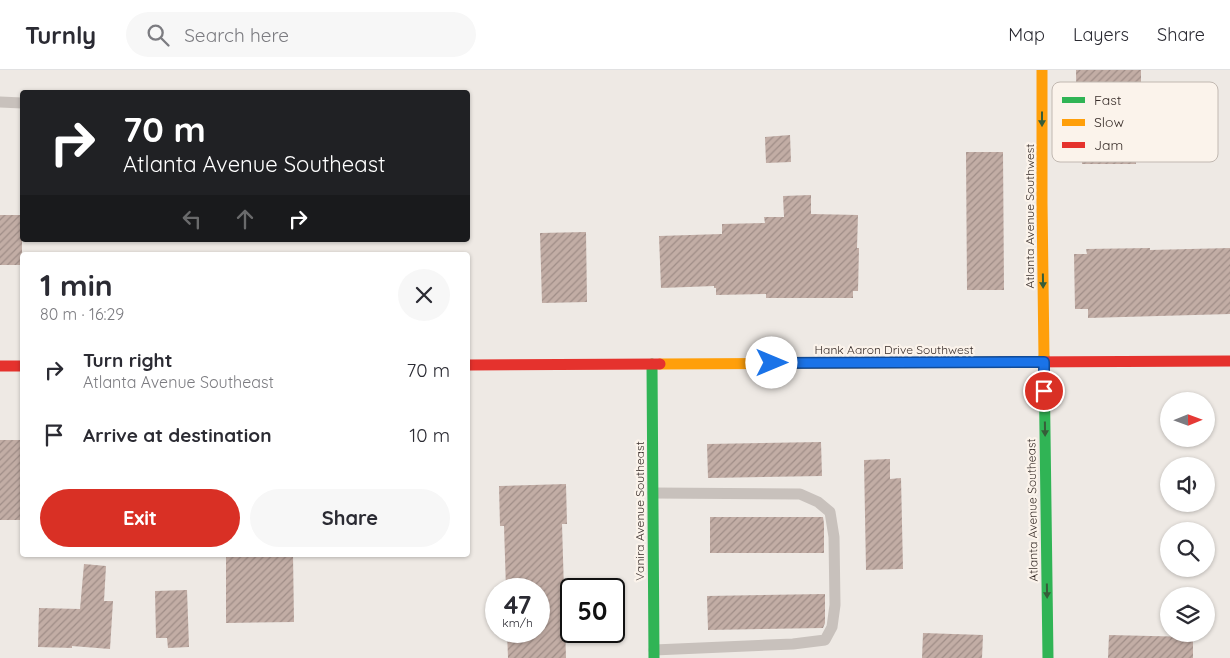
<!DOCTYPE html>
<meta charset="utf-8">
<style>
body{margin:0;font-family:Quicksand,sans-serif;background:#f7f7f7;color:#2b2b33;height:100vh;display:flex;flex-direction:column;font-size:19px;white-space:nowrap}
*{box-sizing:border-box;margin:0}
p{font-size:16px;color:#7c7c81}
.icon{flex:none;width:28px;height:28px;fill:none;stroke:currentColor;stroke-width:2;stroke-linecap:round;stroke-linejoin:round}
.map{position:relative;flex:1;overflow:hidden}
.details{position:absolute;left:20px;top:182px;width:450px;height:305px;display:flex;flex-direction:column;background:#fff;border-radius:5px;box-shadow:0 1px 4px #0004}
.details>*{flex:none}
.banner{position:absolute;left:20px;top:20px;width:450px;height:152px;border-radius:5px;box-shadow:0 1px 4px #0004;background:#202124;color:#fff;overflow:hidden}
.needle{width:32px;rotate:89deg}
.tools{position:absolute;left:1160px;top:322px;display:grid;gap:10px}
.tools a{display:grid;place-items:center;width:55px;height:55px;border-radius:50%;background:#fff;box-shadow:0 1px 4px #0004;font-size:25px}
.speed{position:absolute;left:485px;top:508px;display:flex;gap:10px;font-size:25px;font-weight:700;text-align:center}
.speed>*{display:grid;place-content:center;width:65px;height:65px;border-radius:50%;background:#fff;box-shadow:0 1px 4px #0004;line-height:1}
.speed small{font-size:12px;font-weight:400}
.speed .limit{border:2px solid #111;border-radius:8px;background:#fff;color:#111}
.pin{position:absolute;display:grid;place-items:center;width:42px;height:42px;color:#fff;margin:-21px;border:2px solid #fff;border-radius:50%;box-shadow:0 1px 5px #0007}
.me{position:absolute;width:55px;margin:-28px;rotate:90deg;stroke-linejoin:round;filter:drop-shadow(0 0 4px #0008)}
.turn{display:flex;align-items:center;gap:18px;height:105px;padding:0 20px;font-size:22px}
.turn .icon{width:65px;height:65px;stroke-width:2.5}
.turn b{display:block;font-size:35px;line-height:42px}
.lanes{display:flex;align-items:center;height:48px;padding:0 20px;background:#0003;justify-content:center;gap:25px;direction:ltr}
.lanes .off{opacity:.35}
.round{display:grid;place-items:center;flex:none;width:52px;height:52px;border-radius:26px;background:#f7f7f7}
.overview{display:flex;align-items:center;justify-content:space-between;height:85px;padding:0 20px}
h1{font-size:30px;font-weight:800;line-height:38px}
.cta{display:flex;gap:10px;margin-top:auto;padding:10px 20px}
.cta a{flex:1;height:58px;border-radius:30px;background:#d93025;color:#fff;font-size:20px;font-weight:800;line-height:58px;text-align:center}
.cta a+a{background:#f7f7f7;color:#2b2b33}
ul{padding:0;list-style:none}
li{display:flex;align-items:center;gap:15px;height:65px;padding:0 20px}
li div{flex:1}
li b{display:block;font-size:19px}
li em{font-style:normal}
header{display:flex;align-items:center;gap:30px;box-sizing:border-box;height:70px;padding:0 25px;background:#fff;border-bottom:1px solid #e1e1e2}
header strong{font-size:24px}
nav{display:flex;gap:28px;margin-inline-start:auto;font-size:18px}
.search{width:350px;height:45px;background:#f7f7f7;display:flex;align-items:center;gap:12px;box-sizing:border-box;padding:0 18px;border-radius:28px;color:#7c7c81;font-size:19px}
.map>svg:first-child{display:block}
</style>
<header>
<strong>Turnly</strong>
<div class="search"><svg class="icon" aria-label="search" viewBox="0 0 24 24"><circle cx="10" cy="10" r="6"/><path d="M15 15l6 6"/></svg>Search here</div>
<nav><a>Map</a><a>Layers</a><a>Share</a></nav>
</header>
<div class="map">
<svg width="1230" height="588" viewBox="0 0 1230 588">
<defs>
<pattern id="building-hatch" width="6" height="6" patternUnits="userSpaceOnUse" patternTransform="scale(1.25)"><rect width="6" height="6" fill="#c2ada5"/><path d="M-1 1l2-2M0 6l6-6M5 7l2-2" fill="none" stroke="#9f8d87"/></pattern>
</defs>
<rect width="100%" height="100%" fill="#eee9e4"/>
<g fill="url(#building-hatch)">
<polygon points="1076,0 1141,0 1141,25 1143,25 1143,74 1136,74 1136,94 1082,94 1082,78 1077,78"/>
<polygon points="790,65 791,92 766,93 765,67"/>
<polygon points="966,82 1003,82 1004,220 967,220"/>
<polygon points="811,125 811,144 858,145 857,178 859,178 858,221 853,221 853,228 766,228 766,224 716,225 716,218 714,218 714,216 661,218 659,166 722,164 722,154 765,153 764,147 784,147 783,126"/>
<rect x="0" y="145" width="22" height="50"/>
<polygon points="586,162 587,232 542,233 540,163"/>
<polygon points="1150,178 1150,180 1230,178 1230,244 1088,248 1088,239 1075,239 1074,184 1087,184 1086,179"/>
<rect x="0" y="370" width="22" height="80"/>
<polygon points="821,372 822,406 708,408 707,374"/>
<polygon points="890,389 890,409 901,408 903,499 866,500 864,390"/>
<polygon points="566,414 567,454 562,454 566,588 508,588 507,561 539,561 539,519 506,519 504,456 500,456 499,416"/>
<polygon points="710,447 823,447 824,454 824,483 710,483"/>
<polygon points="226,485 293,485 294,552 226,553"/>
<polygon points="84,494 106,496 104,531 113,531 110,579 72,576 72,578 38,577 39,538 80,539"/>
<polygon points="187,520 189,577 168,578 167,568 156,568 155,521"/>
<polygon points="825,524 825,553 823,558 708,560 707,526"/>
<polygon points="923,563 983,565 982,588 922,588"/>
<polygon points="1109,565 1193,567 1193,588 1108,588"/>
</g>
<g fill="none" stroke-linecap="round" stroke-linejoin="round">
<g stroke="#c8c1bc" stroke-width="11">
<polyline points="0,32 22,33"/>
<polyline points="653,423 800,424 818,432 830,442 834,467 835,535 832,557 825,570 793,574 654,580"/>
</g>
<g stroke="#30b455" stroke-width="11">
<polyline points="1044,287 1048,588"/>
<polyline points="652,294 654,588"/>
</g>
<g stroke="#ff9f0a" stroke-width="11">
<polyline points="1042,0 1042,133 1044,287"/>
<polyline points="660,294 1000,292"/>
</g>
<g stroke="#e5322d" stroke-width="11">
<polyline points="1000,292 1230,291"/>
<polyline points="468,295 660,294"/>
<polyline points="0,296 22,296"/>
</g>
</g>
<defs><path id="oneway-solid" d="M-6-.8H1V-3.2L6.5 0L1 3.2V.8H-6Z" transform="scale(1.25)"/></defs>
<g fill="#365d39">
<use href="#oneway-solid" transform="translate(1042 49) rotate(90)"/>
<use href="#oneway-solid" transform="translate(1043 211) rotate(89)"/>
<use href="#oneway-solid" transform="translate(1045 359) rotate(89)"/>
<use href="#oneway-solid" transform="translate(1047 521) rotate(89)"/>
</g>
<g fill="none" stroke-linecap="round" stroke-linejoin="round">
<g stroke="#114b97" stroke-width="12">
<polyline id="route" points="772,293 1044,292 1044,321"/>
</g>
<use href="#route" stroke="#1a73e8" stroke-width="9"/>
</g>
<g text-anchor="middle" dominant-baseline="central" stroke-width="4.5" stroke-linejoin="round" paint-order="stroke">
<g font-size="12" fill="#392e2a" stroke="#fbf3eb">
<text transform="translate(1029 146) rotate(-90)">Atlanta Avenue Southwest</text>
<text x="894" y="279">Hank Aaron Drive Southwest</text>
<text transform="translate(1032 440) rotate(-91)">Atlanta Avenue Southeast</text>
<text transform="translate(639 441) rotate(-90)">Vanira Avenue Southeast</text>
</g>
</g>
<rect x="1052" y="12" width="166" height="80" rx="8" fill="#fbf3eb" stroke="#c1b8b1" stroke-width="1"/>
<rect x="1062" y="27" width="23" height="6" fill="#30b455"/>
<rect x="1062" y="49" width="23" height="7" fill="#ff9f0a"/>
<rect x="1062" y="72" width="23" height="6" fill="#e5322d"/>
<g font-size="14" fill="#392e2a">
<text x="1094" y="35">Fast</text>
<text x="1094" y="57">Slow</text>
<text x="1094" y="80">Jam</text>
</g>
</svg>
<div class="tools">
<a><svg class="needle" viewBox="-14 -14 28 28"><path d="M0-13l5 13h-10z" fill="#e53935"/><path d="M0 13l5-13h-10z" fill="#7c7c81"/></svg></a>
<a><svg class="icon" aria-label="sound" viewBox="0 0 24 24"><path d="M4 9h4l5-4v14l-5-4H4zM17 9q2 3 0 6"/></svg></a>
<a><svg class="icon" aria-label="search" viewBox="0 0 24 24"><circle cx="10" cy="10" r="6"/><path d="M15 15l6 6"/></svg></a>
<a><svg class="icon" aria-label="layers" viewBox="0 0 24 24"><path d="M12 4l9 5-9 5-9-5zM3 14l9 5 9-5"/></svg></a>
</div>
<div class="speed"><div>47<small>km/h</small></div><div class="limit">50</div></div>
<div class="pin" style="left:1044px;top:321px;background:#d93025"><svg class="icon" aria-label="arrive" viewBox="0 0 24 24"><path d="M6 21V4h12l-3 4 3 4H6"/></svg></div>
<svg class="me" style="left:772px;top:293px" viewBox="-20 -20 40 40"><circle r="19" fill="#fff"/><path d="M0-13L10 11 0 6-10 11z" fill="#1a73e8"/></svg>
<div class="banner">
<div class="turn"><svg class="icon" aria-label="right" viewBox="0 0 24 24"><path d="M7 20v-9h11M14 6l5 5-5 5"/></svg><div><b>70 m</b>Atlanta Avenue Southeast</div></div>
<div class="lanes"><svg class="icon off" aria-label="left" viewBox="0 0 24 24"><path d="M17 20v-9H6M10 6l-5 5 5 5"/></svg><svg class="icon off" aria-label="ahead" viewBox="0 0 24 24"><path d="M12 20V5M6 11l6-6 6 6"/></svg><svg class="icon" aria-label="right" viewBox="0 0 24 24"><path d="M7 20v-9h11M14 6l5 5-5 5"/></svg></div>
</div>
<section class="details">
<div class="overview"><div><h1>1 min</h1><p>80 m · 16:29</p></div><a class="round"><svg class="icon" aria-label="close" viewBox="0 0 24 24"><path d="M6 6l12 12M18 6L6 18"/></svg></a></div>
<ul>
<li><svg class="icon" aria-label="right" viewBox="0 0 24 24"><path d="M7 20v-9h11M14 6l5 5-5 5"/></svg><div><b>Turn right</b><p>Atlanta Avenue Southeast</p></div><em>70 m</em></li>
<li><svg class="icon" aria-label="arrive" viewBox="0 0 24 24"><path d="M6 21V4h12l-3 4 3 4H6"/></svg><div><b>Arrive at destination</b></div><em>10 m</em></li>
</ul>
<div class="cta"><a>Exit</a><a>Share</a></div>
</section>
</div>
